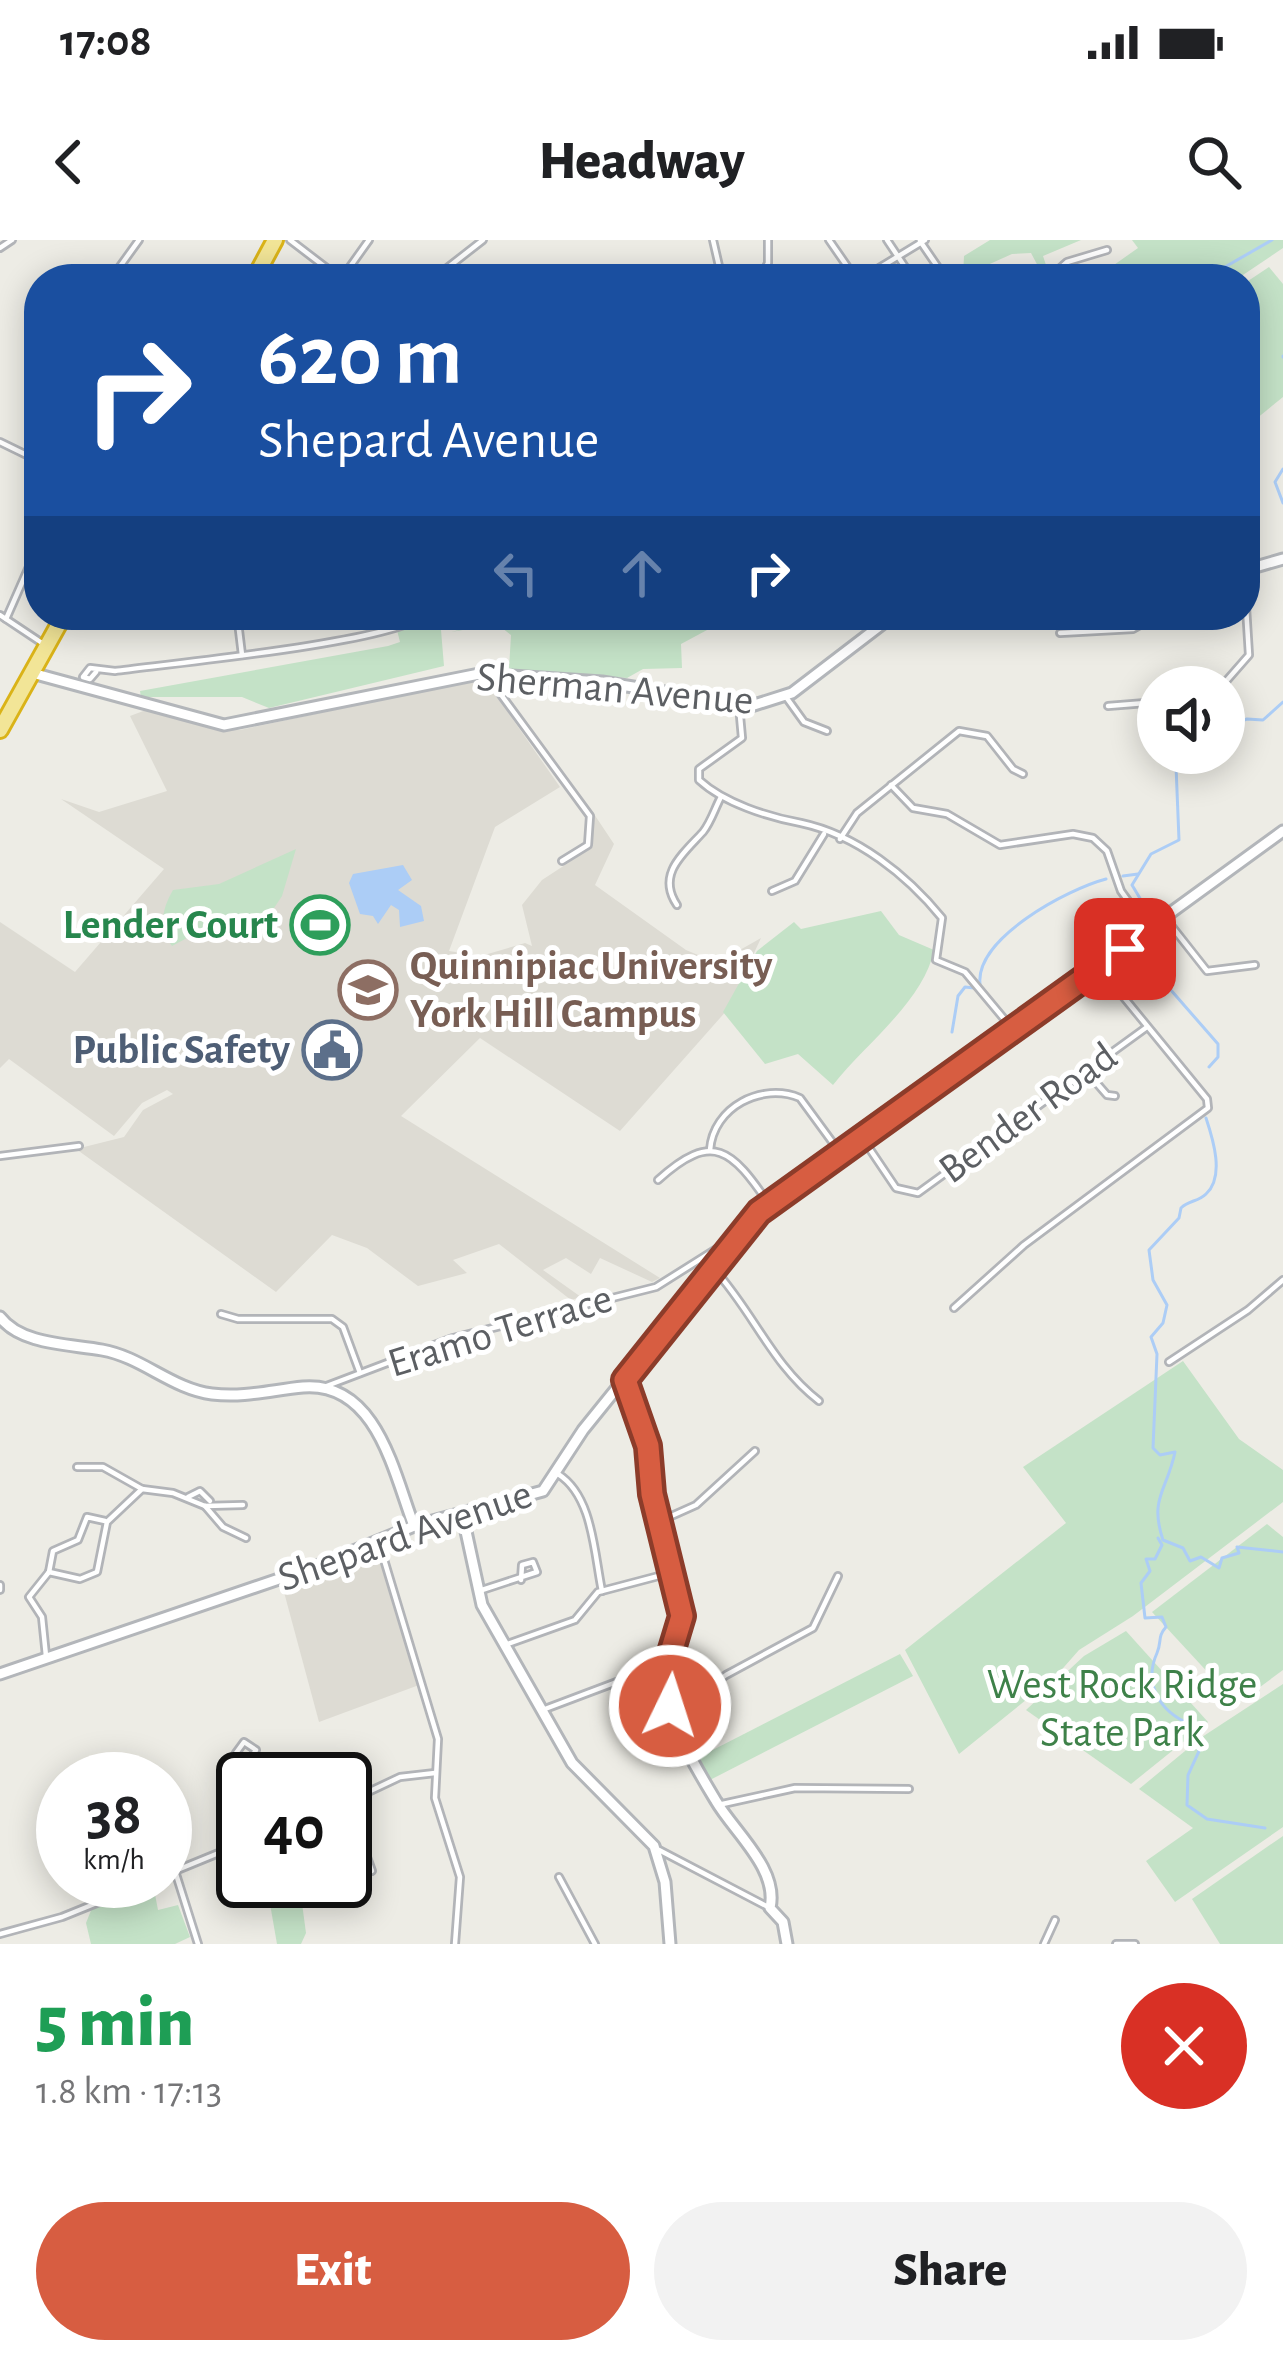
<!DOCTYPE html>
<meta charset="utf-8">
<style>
body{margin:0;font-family:"Alegreya Sans",sans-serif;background:#f2f2f2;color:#202124;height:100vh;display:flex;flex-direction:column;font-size:45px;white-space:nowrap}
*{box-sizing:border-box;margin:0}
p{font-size:39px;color:#757577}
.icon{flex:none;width:66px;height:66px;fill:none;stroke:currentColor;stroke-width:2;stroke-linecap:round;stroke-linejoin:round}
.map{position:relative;height:1704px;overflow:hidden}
.details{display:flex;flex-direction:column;background:#fff;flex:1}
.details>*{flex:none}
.hud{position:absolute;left:24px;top:24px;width:1236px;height:366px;border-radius:48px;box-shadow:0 6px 30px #0003;background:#1a4fa0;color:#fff;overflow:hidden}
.tools{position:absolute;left:1137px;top:426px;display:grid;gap:24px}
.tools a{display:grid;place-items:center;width:108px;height:108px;border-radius:50%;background:#fff;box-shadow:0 6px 30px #0003;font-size:60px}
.speed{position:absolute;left:36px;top:1512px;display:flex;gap:24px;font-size:60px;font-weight:700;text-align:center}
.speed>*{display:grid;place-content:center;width:156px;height:156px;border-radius:50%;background:#fff;box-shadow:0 6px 30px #0003;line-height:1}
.speed small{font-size:30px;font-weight:400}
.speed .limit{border:6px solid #111;border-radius:18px;background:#fff;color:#111}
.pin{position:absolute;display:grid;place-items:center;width:102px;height:102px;color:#fff;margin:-51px;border-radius:24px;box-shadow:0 6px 18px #0006}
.me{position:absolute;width:132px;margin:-66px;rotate:4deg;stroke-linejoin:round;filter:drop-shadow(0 0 9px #0008)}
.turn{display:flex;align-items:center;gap:42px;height:252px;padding:0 36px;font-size:54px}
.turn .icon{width:156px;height:156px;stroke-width:2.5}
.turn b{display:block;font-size:84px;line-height:102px}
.lanes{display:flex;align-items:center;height:114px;padding:0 36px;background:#0003;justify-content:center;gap:60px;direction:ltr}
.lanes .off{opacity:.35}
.round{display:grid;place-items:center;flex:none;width:126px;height:126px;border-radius:63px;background:#f2f2f2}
.overview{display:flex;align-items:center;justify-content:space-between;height:204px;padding:0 36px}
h1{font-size:72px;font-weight:800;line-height:90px;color:#1e9e55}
.primary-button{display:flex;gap:24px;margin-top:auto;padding:24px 36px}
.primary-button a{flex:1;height:138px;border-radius:72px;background:#d75d41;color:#fff;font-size:48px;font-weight:800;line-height:138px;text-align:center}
.primary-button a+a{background:#f2f2f2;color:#202124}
.status{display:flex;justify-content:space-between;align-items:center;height:84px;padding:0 60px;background:#fff;direction:ltr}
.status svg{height:33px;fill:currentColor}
header{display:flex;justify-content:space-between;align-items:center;height:156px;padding:0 36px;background:#fff;font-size:54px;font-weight:800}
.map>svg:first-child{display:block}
</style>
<div class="status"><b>17:08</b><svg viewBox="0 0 49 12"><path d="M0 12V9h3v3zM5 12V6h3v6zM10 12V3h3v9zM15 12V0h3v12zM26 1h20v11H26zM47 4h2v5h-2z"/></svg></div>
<header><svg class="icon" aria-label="back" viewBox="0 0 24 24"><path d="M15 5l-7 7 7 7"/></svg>Headway<svg class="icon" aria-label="search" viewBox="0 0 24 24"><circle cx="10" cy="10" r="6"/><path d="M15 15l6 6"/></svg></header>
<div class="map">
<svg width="1283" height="1704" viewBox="0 0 1283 1704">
<rect width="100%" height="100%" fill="#edece5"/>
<g fill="#dddbd3">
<polygon points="484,438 560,547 495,587 449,711 481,716 525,703 532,706 522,665 542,640 591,608 594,574 614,604 595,645 686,710 717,723 761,698 728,769 620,891 480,798 401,876 660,1038 652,1042 600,1018 591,1034 566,1018 543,1030 581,1057 571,1060 499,1004 453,1020 467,1033 418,1046 367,1008 332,995 276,1052 76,909 124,897 143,870 173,854 167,850 142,863 114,896 9,819 0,828 0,682 75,732 164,629 61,559 99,572 167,551 130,476 146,470 240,490"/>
<polygon points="363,1312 384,1326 419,1445 319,1482 281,1341"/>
</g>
<g fill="#c4e2c7">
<polygon points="990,0 1081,0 1043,16 1046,25 1039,28 1031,13 1012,14 963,36 964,16"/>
<polygon points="1132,0 1283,0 1283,8 1237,39 1094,39 1138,8"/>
<polygon points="1269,27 1283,44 1283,157 1245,188 1245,43"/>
<polygon points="426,375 444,375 451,382 499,375 441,390 444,426 269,468 242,457 141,457 140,451 388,406 400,402 397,390 420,384"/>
<polygon points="519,375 735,375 681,404 682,428 643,429 627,438 509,429 511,395 497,384 451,392"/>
<path d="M296,609L282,656L270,674L241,685L219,681L172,706C158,688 162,669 173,650L219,644Z"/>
<path d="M881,671L899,695L934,710C924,761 865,804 833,845L798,814L765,824L723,772L757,711L794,682L801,689Z"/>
<polygon points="1183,1121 1239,1199 1283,1230 1283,1262 1133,1376 1079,1410 1057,1435 959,1514 905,1410 1066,1283 1023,1227"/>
<polygon points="1267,1284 1283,1297 1283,1430 1237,1464 1152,1372"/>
<polygon points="1126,1391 1208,1482 1131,1544 1026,1470 1084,1416"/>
<polygon points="900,1414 913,1436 710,1540 699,1517"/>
<polygon points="1283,1444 1283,1587 1175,1662 1146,1621 1193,1588 1139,1549 1202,1497"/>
<polygon points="1283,1596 1283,1704 1220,1704 1192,1659"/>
<polygon points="266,1641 299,1641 306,1693 301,1704 277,1704"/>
<polygon points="153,1644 158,1670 178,1665 190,1697 175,1704 91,1704 86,1683 92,1668"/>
</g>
<polygon fill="#accdf6" points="403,625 412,640 398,650 421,666 424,681 400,687 399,670 391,665 378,684 373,676 360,674 349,643 353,634"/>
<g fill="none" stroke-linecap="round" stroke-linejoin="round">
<g stroke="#accdf6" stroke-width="3">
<polyline points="1135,39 1153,32 1155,39"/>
<polyline points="1204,39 1272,0"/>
<polyline points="1283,116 1283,117"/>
<polyline points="1283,229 1275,242 1283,263"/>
<polyline points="1224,487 1247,479 1263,480 1283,462"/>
<polyline points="1123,636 1138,634"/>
<polyline points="1153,680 1132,645 1151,614 1179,600 1176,526 1196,524 1206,513"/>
<polyline points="1159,689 1156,733 1218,804 1218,817 1209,827"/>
<path d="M980,744C975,698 1068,649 1106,639"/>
<polyline points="952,792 958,756 965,747 974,748"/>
<path d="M1206,878C1213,899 1225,937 1206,954C1198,962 1189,960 1181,968L1179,978L1149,1010L1153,1040L1167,1065L1163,1083L1151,1097L1157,1114L1153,1208L1160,1215L1175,1212C1167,1251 1149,1258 1163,1300L1183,1308L1190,1321L1201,1317L1219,1328L1222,1318L1239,1313L1237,1307L1283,1312"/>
<path d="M1158,1298L1162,1305L1155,1319H1146L1150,1331L1141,1343L1145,1378L1162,1377L1166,1387C1157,1397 1162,1402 1157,1413C1143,1444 1160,1472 1190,1484L1199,1511L1188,1535L1187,1565L1207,1579L1265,1588"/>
</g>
<g stroke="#b2b4b8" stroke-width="10">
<g id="street">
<polyline points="290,0 341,39"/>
<polyline points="713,0 722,39"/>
<polyline points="829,0 856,39"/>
<polyline points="887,0 913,39"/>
<polyline points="920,1 946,39"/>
<polyline points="0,8 12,0"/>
<polyline points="342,38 369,0"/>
<polyline points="111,39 139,0"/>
<polyline points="433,39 483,0"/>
<polyline points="760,39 768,23 768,0"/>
<polyline points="861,39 925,0"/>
<polyline points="1002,39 1034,39"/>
<polyline points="1048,39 1067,22 1107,10"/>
<polyline points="0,202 39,221"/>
<polyline points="0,375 45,405"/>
<polyline points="242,375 238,382 242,415"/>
<polyline points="6,379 39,304"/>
<polyline points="1060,393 1133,389 1158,375"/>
<path d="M96,432L90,439L83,437L90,428L115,431C167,424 395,402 424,375"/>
<polyline points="488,437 590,576 588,605 562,621"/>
<polyline points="1221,447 1249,415 1245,351"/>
<polyline points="786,457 804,482 827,491"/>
<path d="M739,465L742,498L699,529V540C724,563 768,577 801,583C857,595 907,635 942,678L936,720L965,732L1010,786"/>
<polyline points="1108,466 1158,462"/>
<polyline points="891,545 913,568 947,574 1000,605 1073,594 1093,598 1107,611 1121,651 1147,687"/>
<polyline points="840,599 857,573 959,491 987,496 1013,529 1023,534"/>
<polyline points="772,651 795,641 824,594"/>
<path d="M677,665C656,634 684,613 703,592C711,582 715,568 721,557"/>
<polyline points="1166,679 1207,731 1255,725"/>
<polyline points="1087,832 1107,855 1115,856"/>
<polyline points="863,899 896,948 918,953 1147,787"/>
<path d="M710,910C713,867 762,842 800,858L841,914"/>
<polyline points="0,916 79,906"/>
<path d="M658,940C713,890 732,910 769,964"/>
<path d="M714,1029C754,1073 772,1125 819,1161"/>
<polyline points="954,1068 1024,1005 1208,868 1207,859 1099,727"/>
<polyline points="221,1074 238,1079 332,1079 343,1087 360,1133"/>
<polyline points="1169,1122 1248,1070 1283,1040"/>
<polyline points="324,1147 453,1098 656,1047 737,996"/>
<polyline points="77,1227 103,1227 142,1249"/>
<path d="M558,1234C593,1256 594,1313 602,1351"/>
<polyline points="188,1257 200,1251 210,1261"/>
<polyline points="205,1266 223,1287 246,1298"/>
<polyline points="658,1282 696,1265 755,1211"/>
<polyline points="379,1303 438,1499 435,1558 460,1637 455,1704"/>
<polyline points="49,1332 80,1339 97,1332 107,1282 142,1249 173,1253 205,1266 243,1265"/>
<polyline points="49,1332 53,1311 78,1300 87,1277 105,1281"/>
<polyline points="0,1345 0,1350"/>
<polyline points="482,1350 537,1332 533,1322 522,1325 521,1340"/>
<polyline points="505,1405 575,1380 598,1352 670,1333"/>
<polyline points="46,1416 42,1377 29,1357 49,1332"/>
<polyline points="545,1469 667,1423"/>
<polyline points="674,1473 726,1435 813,1388 838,1336"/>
<polyline points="247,1524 236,1513 244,1502 256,1510 247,1524 248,1539"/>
<polyline points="243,1562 239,1574 243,1595"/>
<polyline points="347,1562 372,1631"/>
<polyline points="345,1563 400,1537 435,1533"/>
<polyline points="718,1565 795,1548 909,1549"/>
<polyline points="659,1610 770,1668"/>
<polyline points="175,1631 198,1704"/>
<polyline points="165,1635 243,1603"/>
<polyline points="559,1637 595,1704"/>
<polyline points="0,1694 62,1677 151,1641"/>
<polyline points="1044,1704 1055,1680"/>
<polyline points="1116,1704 1135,1704"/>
</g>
</g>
<g stroke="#b3b6ba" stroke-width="15">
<g id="secondary">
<polyline points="1245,330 1283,319"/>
<polyline points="32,433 224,485 479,434 602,442 751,466 792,453 894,375"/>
<path d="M0,1077C21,1105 70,1104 102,1110C142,1117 172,1149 212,1154C244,1158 272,1150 303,1147C377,1141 394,1234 414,1286"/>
<path d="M625,1140L648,1206L652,1254L682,1375C685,1396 670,1409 666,1429C659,1468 696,1528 716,1561C734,1592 779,1629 770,1668L783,1682L787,1704"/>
<polyline points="462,1273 482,1365 572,1523 654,1606 665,1642 670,1704"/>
<polyline points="0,1434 317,1326 414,1286 543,1251 583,1190 759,972 1283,591"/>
</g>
</g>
<g stroke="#dab318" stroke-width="20">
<g id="highway">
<polyline points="254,39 275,0"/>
<polyline points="0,490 64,375"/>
</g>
</g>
<use href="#street" stroke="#fff" stroke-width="4.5"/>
<use href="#secondary" stroke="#fff" stroke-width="9"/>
<use href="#highway" stroke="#f2e597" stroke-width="14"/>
</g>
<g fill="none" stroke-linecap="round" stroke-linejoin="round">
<g stroke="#8c3c2a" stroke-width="30">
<polyline id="route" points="670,1466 666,1429 682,1376 652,1254 648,1206 625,1140 759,972 1125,709"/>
</g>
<use href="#route" stroke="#d75d41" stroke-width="21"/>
</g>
<defs>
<g id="stadium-ring" transform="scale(3)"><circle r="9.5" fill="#fff" stroke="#2e9e5b" stroke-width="1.5"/><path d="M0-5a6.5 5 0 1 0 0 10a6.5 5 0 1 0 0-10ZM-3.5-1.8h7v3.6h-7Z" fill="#2e9e5b"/></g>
<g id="university-ring" transform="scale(3)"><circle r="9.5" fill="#fff" stroke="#8d6e63" stroke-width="1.5"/><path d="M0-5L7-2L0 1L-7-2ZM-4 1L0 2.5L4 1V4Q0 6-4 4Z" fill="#8d6e63"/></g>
<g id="civic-ring" transform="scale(3)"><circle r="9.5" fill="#fff" stroke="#5c6f8a" stroke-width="1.5"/><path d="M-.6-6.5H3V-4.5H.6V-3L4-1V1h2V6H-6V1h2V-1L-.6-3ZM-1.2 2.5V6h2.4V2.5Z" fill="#5c6f8a"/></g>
</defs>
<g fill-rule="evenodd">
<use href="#stadium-ring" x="320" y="685"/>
<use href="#university-ring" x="368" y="750"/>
<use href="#civic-ring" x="332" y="810"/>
</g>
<g text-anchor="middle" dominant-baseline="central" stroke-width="10" stroke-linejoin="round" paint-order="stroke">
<g font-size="42" fill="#5c5f63" stroke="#fff">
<text transform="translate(615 449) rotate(5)">Sherman Avenue</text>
<text transform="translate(1028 873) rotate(-36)">Bender Road</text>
<text transform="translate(500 1091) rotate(-17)">Eramo Terrace</text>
<text transform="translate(405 1296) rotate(-19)">Shepard Avenue</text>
</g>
<g font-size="42" font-weight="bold" fill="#27864d" stroke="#fff" text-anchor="end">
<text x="278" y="685">Lender Court</text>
</g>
<g font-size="42" font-weight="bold" fill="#785e54" stroke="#fff" text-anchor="start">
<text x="410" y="726">Quinnipiac University<tspan x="410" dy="48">York Hill Campus</tspan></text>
</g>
<g font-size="42" font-weight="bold" fill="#4e5e75" stroke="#fff" text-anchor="end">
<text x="290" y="810">Public Safety</text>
</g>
<g font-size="42" fill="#3e8149" stroke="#fff">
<text x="1122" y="1445">West Rock Ridge<tspan x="1122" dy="48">State Park</tspan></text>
</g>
</g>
</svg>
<div class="tools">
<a><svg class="icon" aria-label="sound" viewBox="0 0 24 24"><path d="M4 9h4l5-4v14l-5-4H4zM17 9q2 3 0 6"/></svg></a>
</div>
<div class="speed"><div>38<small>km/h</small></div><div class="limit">40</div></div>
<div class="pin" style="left:1125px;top:709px;background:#d93025"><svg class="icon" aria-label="arrive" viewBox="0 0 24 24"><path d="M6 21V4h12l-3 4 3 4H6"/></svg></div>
<svg class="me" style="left:670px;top:1466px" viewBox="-20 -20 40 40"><circle r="17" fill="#d75d41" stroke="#fff" stroke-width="3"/><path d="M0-11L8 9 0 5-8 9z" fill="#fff"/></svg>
<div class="hud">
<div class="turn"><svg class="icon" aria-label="right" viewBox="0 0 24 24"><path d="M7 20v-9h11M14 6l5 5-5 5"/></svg><div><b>620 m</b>Shepard Avenue</div></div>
<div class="lanes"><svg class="icon off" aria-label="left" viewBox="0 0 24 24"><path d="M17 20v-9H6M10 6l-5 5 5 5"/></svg><svg class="icon off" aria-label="ahead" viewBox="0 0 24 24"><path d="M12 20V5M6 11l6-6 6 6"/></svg><svg class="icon" aria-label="right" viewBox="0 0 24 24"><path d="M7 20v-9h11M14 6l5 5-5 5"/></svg></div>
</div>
</div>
<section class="details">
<div class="overview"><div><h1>5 min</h1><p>1.8 km · 17:13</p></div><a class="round" style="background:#d93025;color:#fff"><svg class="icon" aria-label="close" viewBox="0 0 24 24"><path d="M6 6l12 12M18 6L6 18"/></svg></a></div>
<div class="primary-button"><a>Exit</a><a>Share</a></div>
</section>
